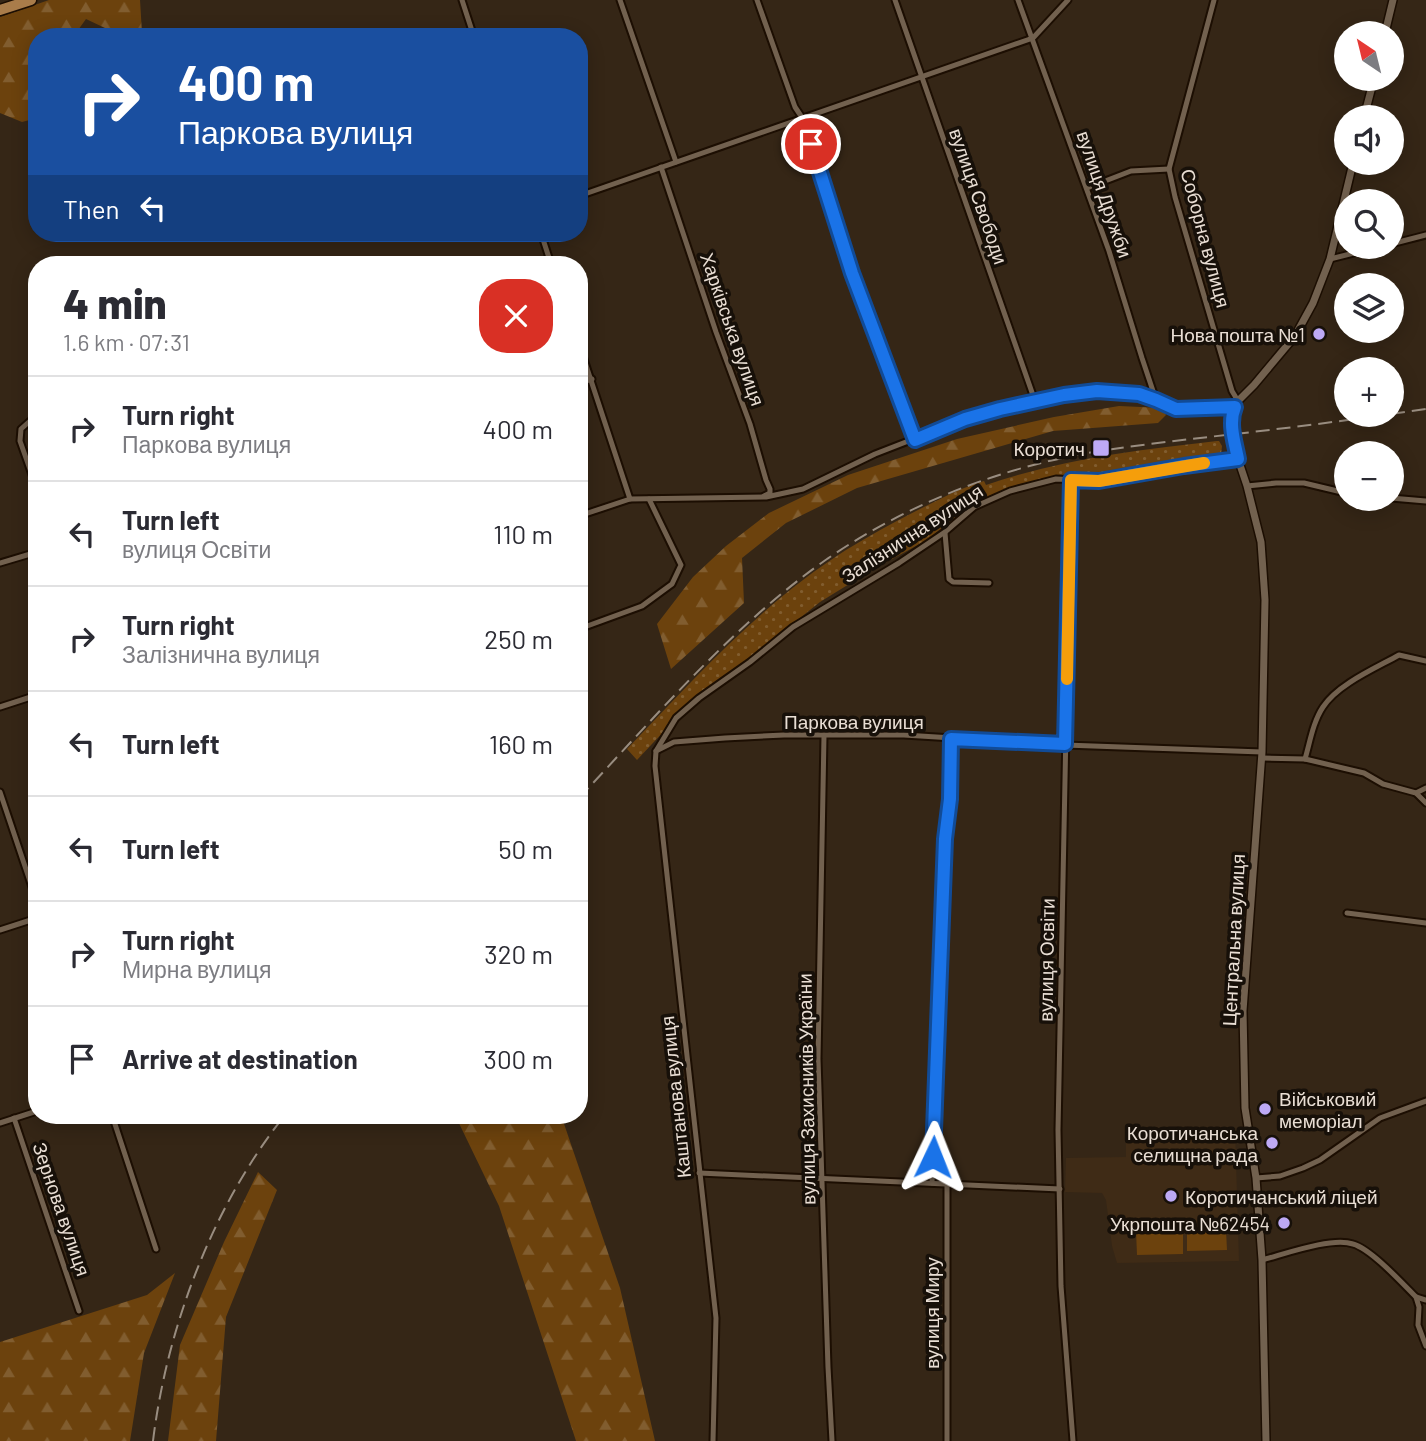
<!DOCTYPE html>
<meta charset="utf-8">
<style>
body{margin:0;font-family:Barlow,sans-serif;background:#f7f7f7;color:#2b2b33;height:100vh;display:flex;flex-direction:column;font-size:26px;white-space:nowrap}
*{box-sizing:border-box;margin:0}
p{font-size:23px;color:#7c7c81}
.icon{flex:none;width:38px;height:38px;fill:none;stroke:currentColor;stroke-width:2;stroke-linecap:round;stroke-linejoin:round}
.map{position:relative;flex:1;overflow:hidden}
.details{position:absolute;left:28px;top:256px;width:560px;height:868px;display:flex;flex-direction:column;background:#fff;border-radius:28px;box-shadow:0 4px 18px #0003}
.details>*{flex:none}
.top-card{position:absolute;left:28px;top:28px;width:560px;height:214px;border-radius:28px;box-shadow:0 4px 18px #0003;background:#1a4fa0;color:#fff;overflow:hidden}
.needle{width:46px;rotate:325deg}
.buttons{position:absolute;left:1334px;top:21px;display:grid;gap:14px}
.buttons a{display:grid;place-items:center;width:70px;height:70px;border-radius:50%;background:#fff;box-shadow:0 4px 18px #0003;font-size:35px}
.pin{position:absolute;display:grid;place-items:center;width:60px;height:60px;color:#fff;margin:-30px;border:4px solid #fff;border-radius:50%;box-shadow:0 2px 7px #0007}
.me{position:absolute;width:77px;margin:-38px;rotate:2deg;stroke-linejoin:round;filter:drop-shadow(0 0 5px #0008)}
.turn{display:flex;align-items:center;gap:24px;height:147px;padding:0 35px;font-size:32px}
.turn .icon{width:91px;height:91px;stroke-width:2.5}
.turn b{display:block;font-size:49px;line-height:60px}
.then{display:flex;align-items:center;height:66px;padding:0 35px;background:#0003;gap:14px;font-size:26px}
.round{display:grid;place-items:center;flex:none;width:74px;height:74px;border-radius:28px;background:#f7f7f7}
.head{display:flex;align-items:center;justify-content:space-between;height:119px;padding:0 35px}
h1{font-size:42px;font-weight:800;line-height:52px}
ul{padding:0;list-style:none}
li{display:flex;align-items:center;gap:21px;height:105px;padding:0 35px;border-top:2px solid #e1e1e2}
li div{flex:1}
li b{display:block;font-size:26px}
li em{font-style:normal}
.map>svg:first-child{display:block}
</style>
<div class="map">
<svg width="1426" height="1441" viewBox="0 0 1426 1441">
<defs>
<pattern id="grass-dots" width="8" height="8" patternUnits="userSpaceOnUse" patternTransform="scale(1.75)"><rect width="8" height="8" fill="#6c420d"/><path d="M2 2h.1M6 6h.1" fill="none" stroke="#815d2f" stroke-width="1.8" stroke-linecap="round"/></pattern>
<pattern id="forest-firs" width="22" height="20" patternUnits="userSpaceOnUse" patternTransform="scale(1.75)"><rect width="22" height="20" fill="#6c420d"/><path d="M5 1l3.5 6h-7zM16 11l3.5 6h-7z" fill="#815d2f"/></pattern>
</defs>
<rect width="100%" height="100%" fill="#352616"/>
<polygon fill="#3f2b16" points="1126,1128 1235,1128 1239,1261 1117,1263 1112,1246 1106,1200 1102,1193 1065,1192 1066,1158 1126,1157"/>
<path fill="url(#grass-dots)" d="M1217,441H1219L1222,446L1221,455L1216,458L1101,478H1067L993,498L955,517L927,540L872,570L820,602L681,713L637,760L627,749C695,678 762,603 846,550C869,536 892,523 916,511C938,500 960,488 984,481L986,485C1061,459 1139,450 1217,441Z"/>
<g fill="url(#forest-firs)">
<polygon points="49,0 140,0 142,33 137,37 101,37 105,28 86,19 73,37 37,37 37,118 22,122 0,113 0,17"/>
<polygon points="1119,406 1162,408 1166,415 1158,423 1053,431 857,488 786,523 742,558 744,603 671,669 657,624 693,577 726,546 769,513 848,475 957,439 1054,417"/>
<polygon points="455,1115 561,1115 620,1288 655,1441 576,1441 499,1206"/>
<polygon points="258,1172 277,1190 226,1317 216,1441 168,1441 180,1345 224,1242"/>
<polygon points="175,1273 144,1353 130,1441 0,1441 0,1342 147,1295"/>
</g>
<g fill="#6c420d">
<polygon points="1183,1230 1183,1254 1137,1255 1136,1231"/>
<polygon points="1226,1230 1227,1250 1187,1251 1187,1231"/>
</g>
<g fill="none" stroke-linecap="round" stroke-linejoin="round">
<g stroke="#1c0e02" stroke-width="9">
<g id="minor">
<polyline points="462,0 474,37"/>
<polyline points="620,0 676,162"/>
<polyline points="757,0 795,107 803,119 852,273 915,440"/>
<polyline points="895,0 1035,401"/>
<polyline points="1018,0 1109,251 1142,358 1156,400"/>
<polyline points="1214,0 1169,169 1175,197 1232,391 1238,401"/>
<polyline points="661,167 716,332 750,424 766,480 770,489 770,493 764,496"/>
<polyline points="1087,188 1131,171 1169,169"/>
<polyline points="579,196 1033,38 1068,0"/>
<polyline points="541,233 551,264"/>
<polyline points="1391,244 1426,235"/>
<polyline points="1330,259 1378,247"/>
<polyline points="535,264 550,259"/>
<polyline points="579,344 630,499"/>
<polyline points="579,383 592,379"/>
<polyline points="37,419 30,421 21,429 20,441 37,489"/>
<polyline points="1071,480 1058,1130 1061,1286 1073,1441"/>
<polyline points="1247,486 1276,483 1304,483 1346,493"/>
<polyline points="1391,498 1426,501"/>
<polyline points="579,516 630,499 766,497 803,489 875,454 965,419 1000,409 1064,395 1097,392 1139,394 1156,400 1176,409 1235,407"/>
<polyline points="945,533 949,579 953,582 989,583"/>
<polyline points="0,563 37,552"/>
<polyline points="579,629 642,606 672,584 681,565 649,499"/>
<polyline points="0,707 37,695"/>
<polyline points="824,736 818,1059 828,1367 832,1441"/>
<polyline points="656,751 674,742 725,738 784,735 904,735 1065,745 1262,752"/>
<polyline points="1262,758 1305,759 1364,773 1383,784 1416,793 1426,803"/>
<path d="M1305,759C1310,742 1313,722 1323,707C1338,684 1376,668 1399,655L1426,661"/>
<polyline points="0,792 37,902"/>
<polyline points="1416,793 1426,788"/>
<polyline points="1347,913 1426,923"/>
<polyline points="0,930 37,918"/>
<polyline points="112,1115 156,1249"/>
<polyline points="14,1118 79,1311"/>
<polyline points="0,1123 37,1111"/>
<polyline points="699,1173 1060,1189"/>
<polyline points="1256,1178 1280,1176 1303,1168 1320,1160 1380,1118 1426,1101"/>
<polyline points="932,1183 945,839 950,799 951,739"/>
<path d="M1262,1260C1285,1254 1331,1237 1353,1244C1371,1249 1402,1283 1416,1297L1419,1307L1418,1325L1426,1346"/>
<polyline points="1416,1297 1426,1300"/>
<polyline points="713,1441 716,1318 655,766 656,751 676,718 699,698 750,662 793,627 899,563 945,532 974,507 1010,491 1056,479 1099,481 1184,466 1238,459"/>
<polyline points="947,1441 947,1184"/>
</g>
</g>
<g stroke="#1c0e02" stroke-width="10">
<g id="tertiary">
<polyline points="1385,33 1393,0"/>
<polyline points="1364,117 1374,79"/>
<polyline points="1266,1441 1262,1260 1256,1178 1245,1108 1243,1011 1262,752 1265,600 1261,542 1247,486 1238,459 1233,434 1231,415 1238,401 1254,385 1295,336 1313,303 1330,259 1353,163"/>
</g>
</g>
<g stroke="#1c0e02" stroke-width="13">
<polyline id="trunk" points="0,10 31,0"/>
</g>
<use href="#minor" stroke="#72614f" stroke-width="5"/>
<use href="#tertiary" stroke="#72614f" stroke-width="7"/>
<use href="#trunk" stroke="#a97c4a" stroke-width="10"/>
<g stroke="#998d80" stroke-width="2" stroke-dasharray="14 7" stroke-linecap="butt">
<polyline points="1391,414 1426,409"/>
<path d="M579,798C657,715 733,625 827,559C894,513 970,480 1049,461C1095,450 1143,445 1190,439C1255,432 1320,424 1385,415"/>
<path d="M153,1441C167,1327 213,1205 285,1115"/>
</g>
</g>
<g fill="none" stroke-linecap="round" stroke-linejoin="round">
<g stroke="#114b97" stroke-width="18">
<path id="route" d="M811,144L852,273L915,440L965,419L1000,409L1064,395L1097,391L1139,394L1156,400L1176,409L1235,407C1228,423 1235,443 1238,459L1184,466L1099,481L1071,480L1065,744L951,739L950,799L945,839L933,1157"/>
</g>
<use href="#route" stroke="#1a73e8" stroke-width="12"/>
<polyline stroke="#f59e0b" stroke-width="12" points="1067,679 1071,480 1099,481 1204,463"/>
</g>
<g fill="#bda9f5" stroke="#171009" stroke-width="2.5">
<circle cx="1319" cy="334" r="7"/>
<rect x="1092" y="439" width="18" height="18" rx="3.5"/>
<circle cx="1265" cy="1109" r="7"/>
<circle cx="1272" cy="1143" r="7"/>
<circle cx="1171" cy="1196" r="7"/>
<circle cx="1284" cy="1223" r="7"/>
</g>
<g text-anchor="middle" dominant-baseline="central" stroke-width="7" stroke-linejoin="round" paint-order="stroke">
<g font-size="19" fill="#e9ded4" stroke="#171009">
<text transform="translate(1105 194) rotate(71)">вулиця Дружби</text>
<text transform="translate(979 196) rotate(71)">вулиця Свободи</text>
<text transform="translate(1206 238) rotate(75)">Соборна вулиця</text>
<text transform="translate(733 329) rotate(71)">Харківська вулиця</text>
<text transform="translate(912 533) rotate(-33)">Залізнична вулиця</text>
<text x="854" y="721">Паркова вулиця</text>
<text transform="translate(1233 940) rotate(-87)">Центральна вулиця</text>
<text transform="translate(1046 960) rotate(-89)">вулиця Освіти</text>
<text transform="translate(806 1089) rotate(-91)">вулиця Захисників України</text>
<text transform="translate(675 1097) rotate(-96)">Каштанова вулиця</text>
<text transform="translate(62 1209) rotate(71)">Зернова вулиця</text>
<text transform="translate(931 1313) rotate(-90)">вулиця Миру</text>
</g>
<g font-size="19" fill="#e9ded4" stroke="#171009" text-anchor="end">
<text x="1305" y="334">Нова пошта №1</text>
<text x="1085" y="448">Коротич</text>
<text x="1279" y="1098" text-anchor="start">Військовий<tspan x="1279" dy="22">меморіал</tspan></text>
<text x="1258" y="1132">Коротичанська<tspan x="1258" dy="22">селищна рада</tspan></text>
<text x="1185" y="1196" text-anchor="start">Коротичанський ліцей</text>
<text x="1270" y="1223">Укрпошта №62454</text>
</g>
</g>
</svg>
<div class="buttons">
<a><svg class="needle" viewBox="-14 -14 28 28"><path d="M0-13l5 13h-10z" fill="#e53935"/><path d="M0 13l5-13h-10z" fill="#7c7c81"/></svg></a>
<a><svg class="icon" aria-label="sound" viewBox="0 0 24 24"><path d="M4 9h4l5-4v14l-5-4H4zM17 9q2 3 0 6"/></svg></a>
<a><svg class="icon" aria-label="search" viewBox="0 0 24 24"><circle cx="10" cy="10" r="6"/><path d="M15 15l6 6"/></svg></a>
<a><svg class="icon" aria-label="layers" viewBox="0 0 24 24"><path d="M12 4l9 5-9 5-9-5zM3 14l9 5 9-5"/></svg></a>
<a>+</a>
<a>−</a>
</div>
<div class="pin" style="left:811px;top:144px;background:#d93025"><svg class="icon" aria-label="arrive" viewBox="0 0 24 24"><path d="M6 21V4h12l-3 4 3 4H6"/></svg></div>
<svg class="me" style="left:933px;top:1157px" viewBox="-20 -20 40 40"><path d="M0-17L14 15 0 8-14 15z" fill="#1a73e8" stroke="#fff" stroke-width="4"/></svg>
<div class="top-card">
<div class="turn"><svg class="icon" aria-label="right" viewBox="0 0 24 24"><path d="M7 20v-9h11M14 6l5 5-5 5"/></svg><div><b>400 m</b>Паркова вулиця</div></div>
<div class="then">Then<svg class="icon" aria-label="left" viewBox="0 0 24 24"><path d="M17 20v-9H6M10 6l-5 5 5 5"/></svg></div>
</div>
<section class="details">
<div class="head"><div><h1>4 min</h1><p>1.6 km · 07:31</p></div><a class="round" style="background:#d93025;color:#fff"><svg class="icon" aria-label="close" viewBox="0 0 24 24"><path d="M6 6l12 12M18 6L6 18"/></svg></a></div>
<ul>
<li><svg class="icon" aria-label="right" viewBox="0 0 24 24"><path d="M7 20v-9h11M14 6l5 5-5 5"/></svg><div><b>Turn right</b><p>Паркова вулиця</p></div><em>400 m</em></li>
<li><svg class="icon" aria-label="left" viewBox="0 0 24 24"><path d="M17 20v-9H6M10 6l-5 5 5 5"/></svg><div><b>Turn left</b><p>вулиця Освіти</p></div><em>110 m</em></li>
<li><svg class="icon" aria-label="right" viewBox="0 0 24 24"><path d="M7 20v-9h11M14 6l5 5-5 5"/></svg><div><b>Turn right</b><p>Залізнична вулиця</p></div><em>250 m</em></li>
<li><svg class="icon" aria-label="left" viewBox="0 0 24 24"><path d="M17 20v-9H6M10 6l-5 5 5 5"/></svg><div><b>Turn left</b></div><em>160 m</em></li>
<li><svg class="icon" aria-label="left" viewBox="0 0 24 24"><path d="M17 20v-9H6M10 6l-5 5 5 5"/></svg><div><b>Turn left</b></div><em>50 m</em></li>
<li><svg class="icon" aria-label="right" viewBox="0 0 24 24"><path d="M7 20v-9h11M14 6l5 5-5 5"/></svg><div><b>Turn right</b><p>Мирна вулиця</p></div><em>320 m</em></li>
<li><svg class="icon" aria-label="arrive" viewBox="0 0 24 24"><path d="M6 21V4h12l-3 4 3 4H6"/></svg><div><b>Arrive at destination</b></div><em>300 m</em></li>
</ul>
</section>
</div>
